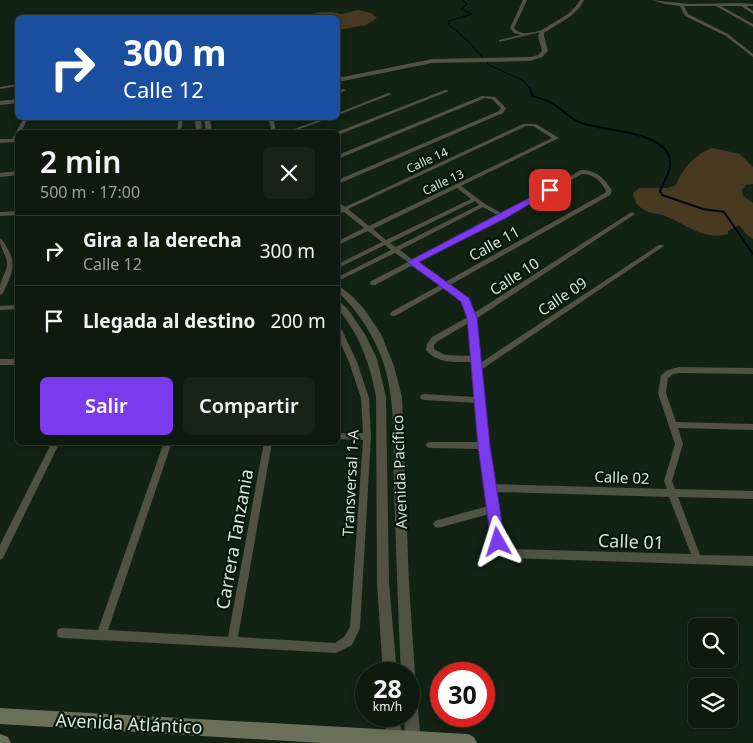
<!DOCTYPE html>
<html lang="es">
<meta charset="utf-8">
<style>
body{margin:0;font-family:"Noto Sans",sans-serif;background:#172317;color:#f1f3f6;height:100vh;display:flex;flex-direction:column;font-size:19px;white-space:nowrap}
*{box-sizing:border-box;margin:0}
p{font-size:16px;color:#9ba19e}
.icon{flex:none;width:28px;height:28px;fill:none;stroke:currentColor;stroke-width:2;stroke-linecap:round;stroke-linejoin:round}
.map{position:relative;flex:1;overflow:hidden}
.sheet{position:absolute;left:15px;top:130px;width:325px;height:315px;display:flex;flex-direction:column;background:#0e1a0e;border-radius:8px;box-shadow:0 2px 8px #0003,0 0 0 1px #2e382e}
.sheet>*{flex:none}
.guide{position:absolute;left:15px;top:15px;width:325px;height:105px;border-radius:8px;box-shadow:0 2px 8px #0003,0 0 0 1px #2e382e;background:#1a4fa0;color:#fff;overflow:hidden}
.tools{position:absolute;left:688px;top:618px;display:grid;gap:10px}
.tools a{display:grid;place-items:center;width:50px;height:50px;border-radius:8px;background:#0e1a0e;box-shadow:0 2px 8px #0003,0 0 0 1px #2e382e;font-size:25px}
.speed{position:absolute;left:355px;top:662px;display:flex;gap:10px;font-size:25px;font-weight:700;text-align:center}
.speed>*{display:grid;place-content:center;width:65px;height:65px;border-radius:50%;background:#0e1a0e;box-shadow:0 2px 8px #0003,0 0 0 1px #2e382e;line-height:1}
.speed small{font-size:12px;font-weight:400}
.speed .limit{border:8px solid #d22;background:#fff;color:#111}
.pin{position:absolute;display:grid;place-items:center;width:42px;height:42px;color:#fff;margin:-21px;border-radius:10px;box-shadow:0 2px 8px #0006}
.me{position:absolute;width:55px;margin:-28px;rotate:354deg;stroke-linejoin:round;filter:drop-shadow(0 0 4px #0008)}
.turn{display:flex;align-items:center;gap:18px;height:105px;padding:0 25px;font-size:22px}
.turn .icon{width:65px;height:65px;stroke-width:2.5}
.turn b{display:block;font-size:35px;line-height:42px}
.round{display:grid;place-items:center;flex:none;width:52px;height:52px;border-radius:8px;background:#172317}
.headline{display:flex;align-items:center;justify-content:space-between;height:85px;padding:0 25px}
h1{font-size:30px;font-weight:600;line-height:38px}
.button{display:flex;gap:10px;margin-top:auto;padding:10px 25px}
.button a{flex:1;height:58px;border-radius:8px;background:#7c3aed;color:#fff;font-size:20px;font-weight:600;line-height:58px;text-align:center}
.button a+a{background:#172317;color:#f1f3f6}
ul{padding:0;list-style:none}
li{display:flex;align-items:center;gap:15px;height:70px;padding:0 25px;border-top:1px solid #2e382e}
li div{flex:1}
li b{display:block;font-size:19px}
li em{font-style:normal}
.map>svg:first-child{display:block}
</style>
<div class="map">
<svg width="753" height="743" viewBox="0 0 753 743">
<rect width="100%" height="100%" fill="#122213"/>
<g fill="#483a21">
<polygon points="358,10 371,13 377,18 366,25 338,30 338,18 304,17 320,12 333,12 341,14"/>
<path d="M712,148L740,154L753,167V184L746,185L742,190L743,196L753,203V239L746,234L739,225L728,231V234C704,241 686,224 665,216C658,213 649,214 643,209C636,205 634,200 633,193L639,188H668L676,185C682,169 695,154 712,148Z"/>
</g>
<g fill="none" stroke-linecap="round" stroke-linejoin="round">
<polyline stroke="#00080c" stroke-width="1" points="463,0 467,4 461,9 472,14 449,21 449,25 468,41 489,65 524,81 530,89"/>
<path stroke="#00080c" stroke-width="2" d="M530,88L532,96C539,98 547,100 554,104C562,110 570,118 579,122C599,132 674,129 670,166C669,174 663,183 660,191L662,195L703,209L724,212L753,254"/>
<g fill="#505244" fill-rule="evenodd">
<path d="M523,0H527L514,28C522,37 533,32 543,30L545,31L499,42V40L521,35L514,33L510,28Z"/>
<polygon points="651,0 690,4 741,3 753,4 753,6 746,6 753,11 753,14 741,6 721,6 753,24 753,27 716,6 684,6 688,14 728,34 753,54 753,57 726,36 685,16 680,6 665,4"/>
<polygon points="18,84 18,86 0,89 0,87"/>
<polygon points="343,89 347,90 338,94 338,92"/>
<polygon points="445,90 449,91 338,135 337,132"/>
<polygon points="388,93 392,94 338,115 338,113"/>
<polygon points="482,96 495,97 506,108 503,113 338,184 338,180 499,111 501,108 492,99 485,98 340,158 338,158 338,155"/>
<polygon points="24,118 28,118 21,132 18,132 18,142 0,143 0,139 12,139"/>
<polygon points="179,118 183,118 181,132 162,132 164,131 177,130"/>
<polygon points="272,118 276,118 274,121 276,132 272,132 269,121"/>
<polygon points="325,118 330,118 291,132 286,132"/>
<path d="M523,124H536L559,138L461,186L485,204L503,214L581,170C596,170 605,178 612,191L610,195L450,285C460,293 471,300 474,313L630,213L632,212L635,214L476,319L480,363L659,245H663L664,246L481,370L488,446L494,484L667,489L664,481L675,444L658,393L661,375L668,370L679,367L753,368V374L679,373L673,374L668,378L666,393L676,422L753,424V430L678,428L683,444L672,481L675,489L753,491V499L678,497L700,555L753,556V566L508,558C491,550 492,531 489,514L438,528L435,527L433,524L435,521L438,520L488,506L480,449L430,448L427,447L426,445L427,443L430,442H480L476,403L424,400L421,399L420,397L421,395L424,394L475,397L472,362C456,362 437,364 426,350L427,344L432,337L468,317C464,302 457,297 445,288L395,316H391L390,314L391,312L440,285L413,265L375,285H371L370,283L371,281L408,262L395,253L338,281V277L391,250L385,245L338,268V264L382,242L368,231L338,245V241L364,228L344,212L338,214V210L340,209L338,206V202L345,207ZM526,126H533L552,138L369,226L348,209ZM582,174C594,174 601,181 606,191L605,193L445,282L418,263L505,217ZM457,188L471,199L386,240L373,229ZM475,201L479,205L396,247L390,243ZM483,207L499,216L413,260L400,250ZM469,323L472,356L445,355L434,349V345L438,341ZM495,492L669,497L691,554L510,549L502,541Z"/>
<polygon points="18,171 18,175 0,177 0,173"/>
<polygon points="18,211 18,215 0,216 0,212"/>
<path d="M0,239L2,240C18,263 14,269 3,293L0,295C0,292 0,290 0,287C1,278 7,272 7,263C6,254 0,248 0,239Z"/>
<polygon points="18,305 18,309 0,310 0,306"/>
<polygon points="338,327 342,330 357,362 369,398 371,437 360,628 352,645 336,653 62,638 58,637 57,633 58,629 62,628 98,630 164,442 172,442 108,630 228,637 264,442 272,442 238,637 335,643 344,637 350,627 363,440 338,439 338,433 363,433 361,398 349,362 338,337"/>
<rect x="0" y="359" width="18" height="6"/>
<polygon points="52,442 60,442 3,558 0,560 0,545"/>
</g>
<g fill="#505244" fill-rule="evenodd">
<polygon points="580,0 584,0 580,7 571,16 544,33 544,36 548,51 542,57 530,61 432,63 338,82 338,78 432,59 530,57 538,55 542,51 538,36 540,31 568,14 576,6"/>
<polygon points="18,99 18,103 0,105 0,101"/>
<polygon points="195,118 201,118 202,132 196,132"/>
<polygon points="204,118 210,118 212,132 206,132"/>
<path d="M338,285L353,297L364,309L381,334L394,366L402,397L409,583L415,675L421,743H405L404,716H409V674H401C398,611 396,549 394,487C393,447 396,404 384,365C375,337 360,313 338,292Z"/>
<path d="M338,301L341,302L350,312L366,336L377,359L386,397L389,583L397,674H383L377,583L376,397C370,364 360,335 338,309Z"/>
<polygon points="386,716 400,716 402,743 386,743"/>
</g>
<g fill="#6c6f5a" fill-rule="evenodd">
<polygon points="0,708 468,734 474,737 477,743 321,743 0,724"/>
<polygon points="0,734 8,737 11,743 0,743"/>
</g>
</g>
<polygon fill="#7c3aed" stroke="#51269a" points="550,187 554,190 552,191 506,218 419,262 469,298 477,318 490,446 505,542 503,547 498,549 493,547 491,542 478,446 467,318 461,302 455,297 407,262"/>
<g text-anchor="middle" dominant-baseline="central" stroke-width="4.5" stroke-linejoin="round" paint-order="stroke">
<g font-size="12" fill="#d8e3d9" stroke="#08190a">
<text transform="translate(427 160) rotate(-25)">Calle 14</text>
<text transform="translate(443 182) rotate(-25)">Calle 13</text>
</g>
<g font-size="15" fill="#d8e3d9" stroke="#08190a">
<text transform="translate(494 243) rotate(-29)">Calle 11</text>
<text transform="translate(514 276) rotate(-33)">Calle 10</text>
<text transform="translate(562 296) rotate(-34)">Calle 09</text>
<text transform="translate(399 472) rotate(-92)">Avenida Pacífico</text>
<text transform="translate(622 477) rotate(2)">Calle 02</text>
<text transform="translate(350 483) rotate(-87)">Transversal 1-A</text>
</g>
<g font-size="18" fill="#d8e3d9" stroke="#08190a">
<text transform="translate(234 539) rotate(-80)">Carrera Tanzania</text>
<text transform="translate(631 541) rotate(2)">Calle 01</text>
<text transform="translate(129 723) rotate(3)">Avenida Atlántico</text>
</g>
</g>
</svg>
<div class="tools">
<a><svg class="icon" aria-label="search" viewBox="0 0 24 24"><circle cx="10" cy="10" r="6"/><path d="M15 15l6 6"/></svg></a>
<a><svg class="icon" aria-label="layers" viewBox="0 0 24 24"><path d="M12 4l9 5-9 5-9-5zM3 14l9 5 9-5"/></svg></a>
</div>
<div class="speed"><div>28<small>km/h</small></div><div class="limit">30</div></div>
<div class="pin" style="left:550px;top:190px;background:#d93025"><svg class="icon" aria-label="arrive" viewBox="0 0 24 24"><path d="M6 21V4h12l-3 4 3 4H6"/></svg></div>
<svg class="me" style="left:498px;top:542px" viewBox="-20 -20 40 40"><path d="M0-17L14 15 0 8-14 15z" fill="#7c3aed" stroke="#fff" stroke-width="4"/></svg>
<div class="guide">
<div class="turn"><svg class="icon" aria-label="right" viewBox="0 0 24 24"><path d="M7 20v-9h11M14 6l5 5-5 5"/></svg><div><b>300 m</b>Calle 12</div></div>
</div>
<section class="sheet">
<div class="headline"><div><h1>2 min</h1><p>500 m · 17:00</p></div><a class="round"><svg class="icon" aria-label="close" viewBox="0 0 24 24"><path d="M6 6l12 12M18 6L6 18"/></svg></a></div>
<ul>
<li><svg class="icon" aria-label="right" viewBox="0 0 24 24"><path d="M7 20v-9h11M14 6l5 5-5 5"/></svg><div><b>Gira a la derecha</b><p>Calle 12</p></div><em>300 m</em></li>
<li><svg class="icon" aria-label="arrive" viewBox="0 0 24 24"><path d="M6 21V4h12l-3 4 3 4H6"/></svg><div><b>Llegada al destino</b></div><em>200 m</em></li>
</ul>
<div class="button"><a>Salir</a><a>Compartir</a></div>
</section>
</div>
